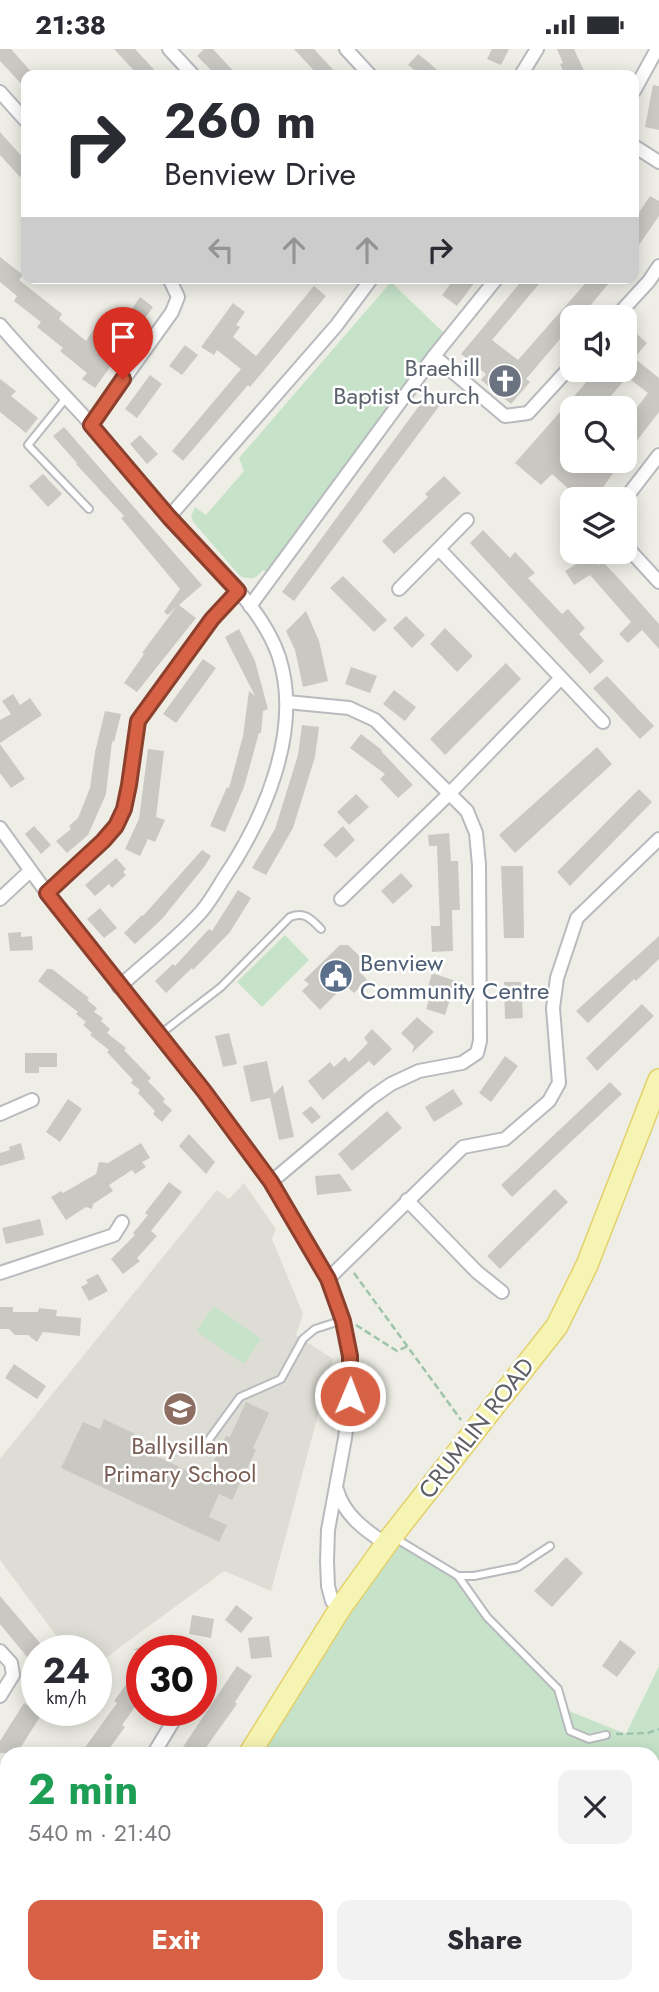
<!DOCTYPE html>
<meta charset="utf-8">
<style>
body{margin:0;font-family:Jost,sans-serif;background:#f2f2f3;color:#2b2b33;height:100vh;display:flex;flex-direction:column;font-size:26px;white-space:nowrap}
*{box-sizing:border-box;margin:0}
p{font-size:23px;color:#7c7c81}
.icon{flex:none;width:38px;height:38px;fill:none;stroke:currentColor;stroke-width:2;stroke-linecap:round;stroke-linejoin:round}
.map{position:relative;flex:1;overflow:hidden}
.drawer{position:absolute;left:0px;top:1698px;width:660px;height:247px;display:flex;flex-direction:column;background:#fff;border-radius:21px 21px 0 0;box-shadow:0 4px 18px #0003}
.drawer>*{flex:none}
.guide{position:absolute;left:21px;top:21px;width:618px;height:214px;border-radius:14px;box-shadow:0 4px 18px #0003;background:#fff;color:#2b2b33;overflow:hidden}
.controls{position:absolute;left:560px;top:256px;display:grid;gap:14px}
.controls a{display:grid;place-items:center;width:77px;height:77px;border-radius:14px;background:#fff;box-shadow:0 4px 18px #0003;font-size:35px}
.speed{position:absolute;left:21px;top:1586px;display:flex;gap:14px;font-size:35px;font-weight:700;text-align:center}
.speed>*{display:grid;place-content:center;width:91px;height:91px;border-radius:50%;background:#fff;box-shadow:0 4px 18px #0003;line-height:1}
.speed small{font-size:18px;font-weight:400}
.speed .limit{border:10px solid #d22;background:#fff;color:#111}
.pin{position:absolute;display:grid;place-items:center;width:60px;height:60px;color:#fff;margin:-72px -30px;border-radius:50% 50% 50% 0;rotate:-45deg;box-shadow:0 0 7px #0007}
.pin .icon{rotate:45deg}
.me{position:absolute;width:77px;margin:-38px;rotate:1deg;stroke-linejoin:round;filter:drop-shadow(0 0 5px #0008)}
.turn{display:flex;align-items:center;gap:24px;height:147px;padding:0 28px;font-size:32px}
.turn .icon{width:91px;height:91px;stroke-width:2.5}
.turn b{display:block;font-size:49px;line-height:60px}
.lanes{display:flex;align-items:center;height:66px;padding:0 28px;background:#0003;justify-content:center;gap:35px;direction:ltr}
.lanes .off{opacity:.35}
.round{display:grid;place-items:center;flex:none;width:74px;height:74px;border-radius:14px;background:#f2f2f3}
.summary{display:flex;align-items:center;justify-content:space-between;height:119px;padding:0 28px}
h1{font-size:42px;font-weight:700;line-height:52px;color:#1e9e55}
.action{display:flex;gap:14px;margin-top:auto;padding:14px 28px}
.action a{flex:1;height:80px;border-radius:14px;background:#d76144;color:#fff;font-size:28px;font-weight:700;line-height:80px;text-align:center}
.action a+a{background:#f2f2f3;color:#2b2b33}
.status{display:flex;justify-content:space-between;align-items:center;height:49px;padding:0 35px;background:#fff;direction:ltr}
.status svg{height:19px;fill:currentColor}
.map>svg:first-child{display:block}
</style>
<div class="status"><b>21:38</b><svg viewBox="0 0 49 12"><path d="M0 12V9h3v3zM5 12V6h3v6zM10 12V3h3v9zM15 12V0h3v12zM26 1h20v11H26zM47 4h2v5h-2z"/></svg></div>
<div class="map">
<svg width="659" height="1943" viewBox="0 0 659 1943">
<rect width="100%" height="100%" fill="#eeeee6"/>
<polygon fill="#deddd5" points="244,1134 276,1180 272,1190 303,1265 296,1286 333,1310 271,1542 224,1522 96,1616 96,1601 67,1601 0,1511 0,1410 217,1141 229,1150"/>
<g fill="#c6e3c9">
<path d="M391,233L445,285L267,523L263,521C256,530 251,531 240,527L194,474L191,468L195,458L206,466L244,422L239,409Z"/>
<polygon points="285,886 309,911 262,958 237,933"/>
<polygon points="214,1257 261,1290 244,1315 196,1282"/>
<polygon points="392,1487 458,1527 498,1579 558,1640 564,1660 626,1685 659,1617 659,1853 653,1855 653,1704 251,1704"/>
<polygon points="659,1855 659,1943 506,1943 512,1937 653,1937 653,1858"/>
<polygon points="126,1937 494,1937 489,1943 123,1943"/>
</g>
<g fill="#cac8c3">
<polygon points="0,0 11,0 34,26 26,26 26,40 0,12"/>
<polygon points="114,0 135,0 159,26 138,26"/>
<polygon points="204,0 213,0 237,26 216,26 197,7"/>
<polygon points="294,0 314,0 338,26 318,26"/>
<polygon points="492,0 509,0 501,16 487,10"/>
<polygon points="557,0 574,0 586,26 565,26 560,15 563,14"/>
<polygon points="418,5 427,12 443,26 420,26 417,23 408,16"/>
<polygon points="653,36 659,37 659,81 645,78"/>
<polygon points="0,83 26,112 26,122 20,128 0,106"/>
<polygon points="650,147 659,152 659,167 634,203 634,171"/>
<polygon points="0,208 23,226 19,231 62,265 59,270 86,292 96,277 112,288 140,248 153,258 95,339 82,330 87,324 60,302 63,299 37,278 41,273 14,252 17,247 0,233"/>
<polygon points="455,229 478,229 457,257 442,246"/>
<polygon points="524,229 544,229 492,291 518,311 590,229 613,229 581,268 572,268 572,276 526,330 530,333 511,355 481,331 486,325 461,305"/>
<polygon points="314,237 326,247 250,338 248,336 183,412 172,402 241,320 217,301 214,306 201,298 233,254 245,263 236,276 240,278 233,288 256,307"/>
<polygon points="632,281 647,294 634,309 659,329 659,363 625,407 625,360 632,365 648,344 627,328 610,348 623,359 572,359 572,377 563,388 572,396 572,411 622,411 595,450 565,450 570,441 552,425 541,436 515,414 598,320 625,320 625,290"/>
<polygon points="185,296 198,306 182,326 169,317"/>
<polygon points="150,326 162,335 137,369 125,360"/>
<polygon points="0,330 16,342 11,347 38,369 26,384 0,363"/>
<polygon points="430,342 443,352 294,552 282,543"/>
<polygon points="64,378 202,536 179,556 196,569 137,643 124,634 144,605 142,604 176,558 168,566 164,563 180,540 121,469 124,467 76,415 77,414 53,387"/>
<polygon points="140,386 158,405 147,415 130,395"/>
<polygon points="43,425 62,445 48,458 29,437"/>
<polygon points="444,427 461,444 394,505 382,492 428,448 425,445"/>
<polygon points="483,481 510,509 515,503 535,524 528,529 562,565 568,560 585,579 579,585 604,612 590,625 470,494"/>
<polygon points="572,502 593,502 599,516 603,513 621,532 659,575 659,600 642,581 628,594 619,585 631,573 590,526 574,536 565,522 578,514"/>
<polygon points="343,527 387,571 374,583 330,539"/>
<polygon points="306,562 319,592 328,632 303,638 295,601 286,582"/>
<polygon points="406,567 425,586 412,599 393,579"/>
<polygon points="445,579 473,607 457,623 430,595"/>
<polygon points="239,580 255,612 268,660 263,662 261,684 259,684 244,738 225,783 210,777 227,738 229,739 243,687 249,642 255,647 225,588"/>
<polygon points="203,610 216,619 176,674 163,665"/>
<polygon points="506,614 521,630 445,706 430,690"/>
<polygon points="351,618 377,627 370,644 345,635"/>
<polygon points="607,627 654,677 640,690 593,639"/>
<polygon points="394,641 416,658 405,672 383,655"/>
<polygon points="13,645 20,656 30,649 42,666 0,694 0,671 11,665 2,652"/>
<polygon points="105,662 121,665 114,693 112,692 106,745 88,786 67,804 56,792 71,780 69,777 78,769 90,739 95,703"/>
<polygon points="302,676 319,678 315,708 293,779 266,826 252,819 275,780 298,706"/>
<polygon points="361,685 382,701 381,702 413,736 398,749 380,730 385,725 350,699"/>
<polygon points="0,695 25,730 11,739 0,724"/>
<polygon points="597,698 612,715 515,804 499,786"/>
<polygon points="148,700 164,702 156,768 165,771 155,793 148,790 140,807 125,800 139,770"/>
<polygon points="639,740 652,753 570,837 557,823"/>
<polygon points="356,745 369,758 349,776 337,763"/>
<polygon points="34,777 51,796 41,805 25,785"/>
<polygon points="343,777 355,791 336,809 323,796"/>
<polygon points="449,784 451,812 458,812 460,861 452,861 453,902 432,903 431,877 440,877 437,797 429,797 428,786"/>
<polygon points="202,801 211,807 204,818 162,870 135,895 124,884 142,866 143,867"/>
<polygon points="116,809 126,820 123,823 126,826 112,839 109,835 95,847 85,836"/>
<polygon points="501,817 523,817 524,889 504,889"/>
<polygon points="401,824 413,837 393,855 381,842"/>
<polygon points="238,841 251,849 230,883 193,921 192,919 166,944 155,932 173,915 175,917 209,880 212,882"/>
<polygon points="100,859 117,879 104,889 87,870"/>
<polygon points="21,883 21,888 32,887 33,901 10,902 8,884"/>
<polygon points="659,887 659,910 636,932 634,930 588,974 576,962"/>
<polygon points="340,896 348,896 368,915 360,923 367,931 354,944 345,936 320,961 302,942 309,935 304,931"/>
<polygon points="47,920 52,920 89,949 87,951 97,959 94,963 103,969 101,972 110,980 107,984 126,999 124,1001 151,1029 148,1032 165,1050 163,1053 172,1061 162,1073 153,1065 155,1062 138,1044 140,1041 131,1034 133,1031 107,1003 109,1001 90,986 92,984 83,976 86,973 76,965 78,963 38,932"/>
<polygon points="432,924 456,932 445,966 426,960 433,939 428,938"/>
<polygon points="504,933 521,933 523,969 505,970"/>
<polygon points="642,955 654,967 597,1022 586,1009"/>
<polygon points="417,968 434,983 412,1004 414,997 401,984"/>
<polygon points="372,980 392,1000 374,1017 369,1012 323,1051 308,1032 330,1013 334,1018 345,1008 349,1013 368,994 364,989"/>
<polygon points="229,984 237,1015 223,1018 215,987"/>
<polygon points="25,1004 57,1004 57,1018 39,1018 39,1024 25,1024"/>
<polygon points="505,1007 518,1017 491,1053 479,1044"/>
<polygon points="267,1012 274,1045 283,1036 294,1088 279,1091 270,1049 251,1053 243,1017"/>
<polygon points="610,1033 622,1045 512,1148 501,1136"/>
<polygon points="453,1040 463,1055 434,1073 425,1058"/>
<polygon points="68,1050 82,1060 60,1093 46,1083"/>
<polygon points="311,1057 321,1068 312,1075 302,1064"/>
<polygon points="387,1062 402,1079 352,1122 338,1105"/>
<polygon points="189,1085 215,1113 206,1125 179,1097"/>
<polygon points="21,1094 25,1110 0,1117 0,1104 10,1101 9,1098"/>
<polygon points="141,1094 150,1109 142,1113 146,1118 135,1125 132,1121 109,1136 113,1142 93,1155 92,1160 86,1158 66,1171 51,1148 61,1142 63,1144 96,1125 99,1113 108,1114"/>
<polygon points="340,1125 352,1142 317,1146 315,1127"/>
<polygon points="169,1133 182,1143 151,1182 157,1187 137,1209 140,1212 123,1225 111,1210 135,1186 133,1184 148,1166 145,1164"/>
<polygon points="555,1140 568,1153 500,1220 487,1207"/>
<polygon points="40,1170 44,1186 6,1195 2,1179"/>
<polygon points="98,1225 108,1242 89,1252 81,1238 88,1234 86,1231"/>
<polygon points="0,1258 13,1258 13,1263 38,1263 39,1259 57,1261 56,1267 81,1269 80,1287 43,1283 37,1293 28,1286 15,1286 9,1280 0,1280"/>
<polygon points="14,1315 46,1337 37,1350 5,1329"/>
<polygon points="246,1353 269,1364 253,1399 256,1401 232,1451 219,1445 209,1468 227,1476 219,1493 61,1419 83,1373 100,1380 104,1370 135,1385 131,1395 205,1430 226,1387 230,1388"/>
<polygon points="566,1508 583,1524 552,1558 534,1542"/>
<polygon points="0,1547 46,1601 37,1601 37,1620 0,1575"/>
<polygon points="236,1556 253,1569 241,1584 225,1571"/>
<polygon points="192,1566 214,1570 211,1589 189,1585"/>
<polygon points="172,1585 179,1601 133,1601"/>
<polygon points="269,1587 272,1608 251,1610 248,1589"/>
<polygon points="620,1591 636,1603 617,1628 602,1617"/>
<polygon points="142,1614 142,1648 122,1676 125,1678 106,1704 81,1704 117,1654 114,1652"/>
<polygon points="237,1617 252,1627 235,1653 237,1655 202,1704 179,1704"/>
<polygon points="24,1654 42,1665 17,1704 0,1704 0,1692"/>
</g>
<g fill="none" stroke-linecap="round" stroke-linejoin="round">
<g stroke="#b8babe" stroke-width="10">
<g id="service">
<polyline points="66,349 28,396 89,460"/>
<path d="M159,986L221,938L290,868C305,862 311,870 321,880"/>
<polyline points="202,1400 240,1348 281,1330 303,1290 315,1280 343,1271"/>
<polyline points="395,1489 458,1527 474,1527 518,1518 550,1497"/>
<polyline points="458,1527 487,1568 558,1640 570,1682 589,1690 606,1686"/>
</g>
</g>
<g stroke="#b8babe" stroke-width="16">
<g id="minor">
<polyline points="169,0 193,26"/>
<polyline points="346,0 370,26"/>
<polyline points="521,26 537,0"/>
<polyline points="634,42 657,0"/>
<polyline points="0,43 26,72"/>
<polyline points="634,97 659,113"/>
<polyline points="616,268 649,232 659,217"/>
<path d="M0,276C29,310 60,341 90,374C117,404 142,437 168,467C205,509 261,554 279,608C303,682 263,772 222,832C216,842 209,854 201,863C177,890 146,913 119,938"/>
<polyline points="434,307 505,367 528,364 572,316"/>
<polyline points="91,376 172,263 178,248 169,229"/>
<polyline points="625,450 659,406"/>
<polyline points="169,468 336,277 372,229"/>
<polyline points="625,496 659,533"/>
<polyline points="439,500 603,673"/>
<polyline points="399,540 467,471"/>
<polyline points="250,557 434,307 497,229"/>
<polyline points="0,779 47,844 203,1042 271,1133 328,1230 343,1271 350,1307 350,1347 345,1389 328,1481 327,1512 328,1537 332,1552 341,1558"/>
<polyline points="47,844 103,792 116,777 124,760 129,736 138,672 212,570 238,542"/>
<polyline points="0,850 30,822"/>
<polyline points="341,850 449,745 561,629"/>
<polyline points="0,1065 32,1051"/>
<polyline points="271,1133 371,1049 391,1035 419,1022 462,1014 477,1004 480,992 479,816 476,784 467,762 375,671 349,659 287,653"/>
<polyline points="407,1151 477,1223 502,1243"/>
<polyline points="0,1224 114,1186 122,1173"/>
<polyline points="328,1230 463,1098 505,1090 549,1052 559,1034 553,959 557,929 577,869 659,790"/>
<path d="M337,1441C344,1466 365,1481 386,1495"/>
<polyline points="0,1602 11,1614 13,1626 0,1647"/>
<polyline points="154,1704 180,1661"/>
<polyline points="0,1736 7,1739"/>
</g>
</g>
<g stroke="#e3d06b" stroke-width="24">
<g id="primary">
<polyline points="250,1704 341,1558 392,1487 557,1277 587,1216 659,1031"/>
<polyline points="653,1847 659,1845"/>
<polyline points="132,1943 135,1937"/>
<polyline points="488,1943 496,1937"/>
</g>
</g>
<g stroke="#9fc4ae" stroke-width="2.5" stroke-dasharray="7 3.5" stroke-linecap="butt">
<polyline points="354,1224 461,1371"/>
<polyline points="356,1276 397,1302 408,1297"/>
<polyline points="616,1685 648,1684 659,1680"/>
<polyline points="570,1943 571,1937"/>
</g>
<use href="#service" stroke="#fff" stroke-width="6"/>
<use href="#minor" stroke="#fff" stroke-width="12"/>
<use href="#primary" stroke="#f6f4b3" stroke-width="21"/>
</g>
<g fill="none" stroke-linecap="round" stroke-linejoin="round">
<g stroke="#8c3f2c" stroke-width="18">
<polyline id="route" points="123,330 91,376 169,468 238,542 212,570 138,672 129,736 124,760 116,777 103,792 47,844 204,1042 271,1133 328,1230 343,1272 350,1307 350,1347"/>
</g>
<use href="#route" stroke="#d76144" stroke-width="12"/>
</g>
<defs>
<g id="church-disc" transform="scale(1.75)"><circle r="9.5" fill="#6b7280" stroke="#fff"/><path d="M-1.2-6h2.4v3.5h3.3v2.4h-3.3V6h-2.4V-.1h-3.3v-2.4h3.3Z" fill="#fff"/></g>
<g id="civic-disc" transform="scale(1.75)"><circle r="9.5" fill="#5c6f8a" stroke="#fff"/><path d="M-.6-6.5H3V-4.5H.6V-3L4-1V1h2V6H-6V1h2V-1L-.6-3ZM-1.2 2.5V6h2.4V2.5Z" fill="#fff"/></g>
<g id="school-disc" transform="scale(1.75)"><circle r="9.5" fill="#8d6e63" stroke="#fff"/><path d="M0-5L7-2L0 1L-7-2ZM-4 1L0 2.5L4 1V4Q0 6-4 4Z" fill="#fff"/></g>
</defs>
<g fill-rule="evenodd">
<use href="#church-disc" x="505" y="332"/>
<use href="#civic-disc" x="336" y="927"/>
<use href="#school-disc" x="180" y="1360"/>
</g>
<g text-anchor="middle" dominant-baseline="central" stroke-width="5" stroke-linejoin="round" paint-order="stroke">
<g font-size="24" fill="#5b616d" stroke="#fff" text-anchor="end">
<text x="480" y="318">Braehill<tspan x="480" dy="28">Baptist Church</tspan></text>
</g>
<g font-size="24" fill="#4e5e75" stroke="#fff" text-anchor="start">
<text x="360" y="913">Benview<tspan x="360" dy="28">Community Centre</tspan></text>
</g>
<g font-size="24" fill="#5e6065" stroke="#fff">
<text transform="translate(476 1379) rotate(-52)">CRUMLIN ROAD</text>
</g>
<g font-size="24" fill="#785e54" stroke="#fff">
<text x="180" y="1396">Ballysillan<tspan x="180" dy="28">Primary School</tspan></text>
</g>
</g>
</svg>
<div class="controls">
<a><svg class="icon" aria-label="sound" viewBox="0 0 24 24"><path d="M4 9h4l5-4v14l-5-4H4zM17 9q2 3 0 6"/></svg></a>
<a><svg class="icon" aria-label="search" viewBox="0 0 24 24"><circle cx="10" cy="10" r="6"/><path d="M15 15l6 6"/></svg></a>
<a><svg class="icon" aria-label="layers" viewBox="0 0 24 24"><path d="M12 4l9 5-9 5-9-5zM3 14l9 5 9-5"/></svg></a>
</div>
<div class="speed"><div>24<small>km/h</small></div><div class="limit">30</div></div>
<div class="pin" style="left:123px;top:330px;background:#d93025"><svg class="icon" aria-label="arrive" viewBox="0 0 24 24"><path d="M6 21V4h12l-3 4 3 4H6"/></svg></div>
<svg class="me" style="left:350px;top:1347px" viewBox="-20 -20 40 40"><circle r="17" fill="#d76144" stroke="#fff" stroke-width="3"/><path d="M0-11L8 9 0 5-8 9z" fill="#fff"/></svg>
<div class="guide">
<div class="turn"><svg class="icon" aria-label="right" viewBox="0 0 24 24"><path d="M7 20v-9h11M14 6l5 5-5 5"/></svg><div><b>260 m</b>Benview Drive</div></div>
<div class="lanes"><svg class="icon off" aria-label="left" viewBox="0 0 24 24"><path d="M17 20v-9H6M10 6l-5 5 5 5"/></svg><svg class="icon off" aria-label="ahead" viewBox="0 0 24 24"><path d="M12 20V5M6 11l6-6 6 6"/></svg><svg class="icon off" aria-label="ahead" viewBox="0 0 24 24"><path d="M12 20V5M6 11l6-6 6 6"/></svg><svg class="icon" aria-label="right" viewBox="0 0 24 24"><path d="M7 20v-9h11M14 6l5 5-5 5"/></svg></div>
</div>
<section class="drawer">
<div class="summary"><div><h1>2 min</h1><p>540 m · 21:40</p></div><a class="round"><svg class="icon" aria-label="close" viewBox="0 0 24 24"><path d="M6 6l12 12M18 6L6 18"/></svg></a></div>
<div class="action"><a>Exit</a><a>Share</a></div>
</section>
</div>
